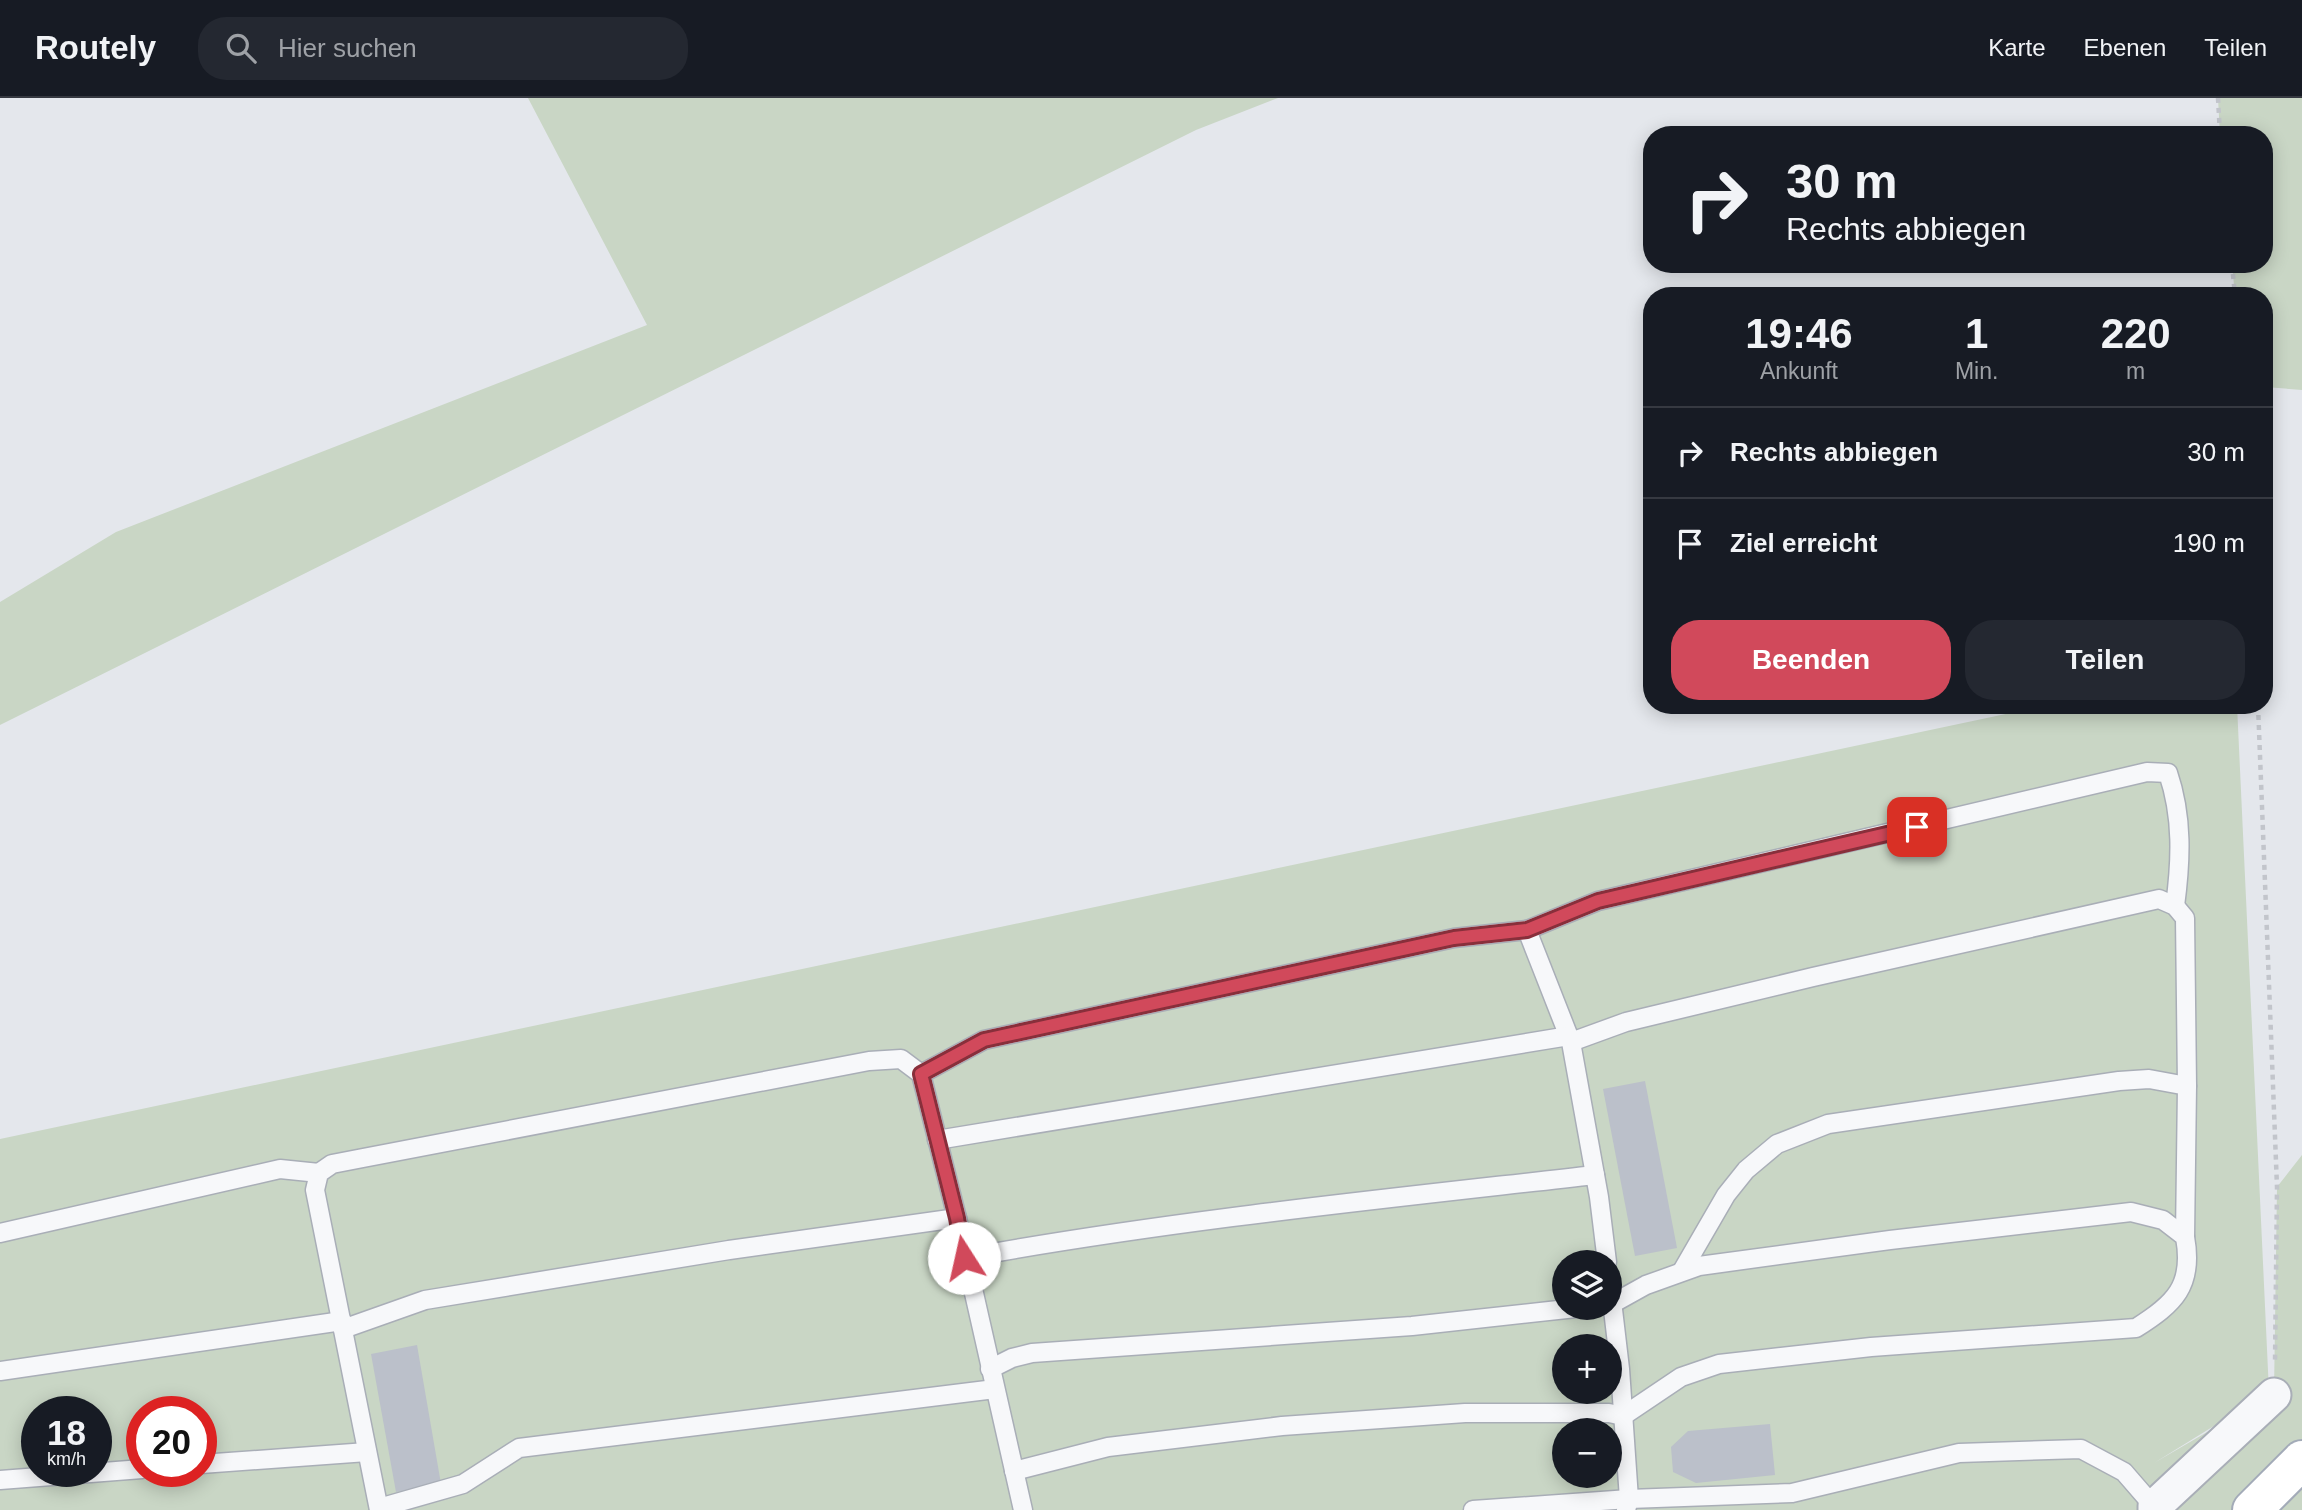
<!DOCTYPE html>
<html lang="de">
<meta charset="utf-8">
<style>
body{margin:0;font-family:Helvetica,sans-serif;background:#242831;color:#f1f3f6;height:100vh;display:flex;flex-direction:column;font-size:26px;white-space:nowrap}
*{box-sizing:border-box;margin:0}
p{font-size:23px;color:#9ea1a6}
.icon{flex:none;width:38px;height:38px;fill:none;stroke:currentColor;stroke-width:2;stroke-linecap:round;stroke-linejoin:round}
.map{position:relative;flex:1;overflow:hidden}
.drawer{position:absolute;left:1643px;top:189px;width:630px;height:427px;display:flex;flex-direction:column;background:#171b24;border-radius:28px;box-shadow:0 4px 18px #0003}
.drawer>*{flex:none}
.guide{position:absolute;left:1643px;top:28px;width:630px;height:147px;border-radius:28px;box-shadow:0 4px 18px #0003;background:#171b24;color:#f1f3f6;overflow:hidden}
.buttons{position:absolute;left:1552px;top:1152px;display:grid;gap:14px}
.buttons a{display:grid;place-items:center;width:70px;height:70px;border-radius:50%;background:#171b24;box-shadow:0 4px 18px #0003;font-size:35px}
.speed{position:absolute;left:21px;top:1298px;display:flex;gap:14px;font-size:35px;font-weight:700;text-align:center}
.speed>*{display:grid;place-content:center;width:91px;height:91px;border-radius:50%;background:#171b24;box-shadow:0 4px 18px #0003;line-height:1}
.speed small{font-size:18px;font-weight:400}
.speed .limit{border:10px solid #d22;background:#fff;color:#111}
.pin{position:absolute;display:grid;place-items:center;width:60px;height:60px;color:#fff;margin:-30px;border-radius:14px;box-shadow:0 4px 10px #0006}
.me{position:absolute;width:77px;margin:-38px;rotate:350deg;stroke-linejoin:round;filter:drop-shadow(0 0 5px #0008)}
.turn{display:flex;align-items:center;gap:24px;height:147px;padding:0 28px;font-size:32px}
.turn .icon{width:91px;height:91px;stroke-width:2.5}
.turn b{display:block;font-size:49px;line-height:60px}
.eta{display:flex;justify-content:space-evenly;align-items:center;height:119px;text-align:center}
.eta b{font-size:42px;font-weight:700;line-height:49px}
.primary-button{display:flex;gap:14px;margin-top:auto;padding:14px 28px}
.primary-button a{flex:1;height:80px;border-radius:28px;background:#d1495b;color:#fff;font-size:28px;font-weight:700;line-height:80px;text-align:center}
.primary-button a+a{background:#242831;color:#f1f3f6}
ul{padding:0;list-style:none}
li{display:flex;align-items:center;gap:21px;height:91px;padding:0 28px;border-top:2px solid #363941}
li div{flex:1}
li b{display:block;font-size:26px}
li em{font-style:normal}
header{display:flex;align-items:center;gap:42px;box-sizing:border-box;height:98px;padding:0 35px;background:#171b24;border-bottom:2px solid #363941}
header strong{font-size:33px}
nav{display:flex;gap:38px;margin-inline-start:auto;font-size:24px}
.search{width:490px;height:63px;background:#242831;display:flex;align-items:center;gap:18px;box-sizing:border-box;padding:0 24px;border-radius:28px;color:#9ea1a6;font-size:26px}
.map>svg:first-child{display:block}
</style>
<header>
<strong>Routely</strong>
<div class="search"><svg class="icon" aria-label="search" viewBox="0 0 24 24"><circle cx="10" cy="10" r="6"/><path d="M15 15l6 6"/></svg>Hier suchen</div>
<nav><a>Karte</a><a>Ebenen</a><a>Teilen</a></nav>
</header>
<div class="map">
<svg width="2302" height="1412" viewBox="0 0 2302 1412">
<rect width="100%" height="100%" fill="#e4e7ec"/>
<g fill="#c9d6c5" fill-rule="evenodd">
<polygon points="528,0 1278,0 1196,32 0,627 0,504 116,434 647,227"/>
<polygon points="2218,0 2302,0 2302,292 2265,289 2264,198 2235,198 2232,166 2264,166 2264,37 2220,37"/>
<path d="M2048,607H2237L2269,1294L2154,1365L2274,1295L2277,1089L2302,1057V1412H0V1041ZM1564,1164H1610V1209H1564ZM1564,1248H1610V1293H1564ZM37,1314H96V1374H37ZM142,1314H201V1374H142ZM1564,1332H1610V1377H1564Z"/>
</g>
<g fill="#bbc0ca">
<polygon points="1645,983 1677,1150 1635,1158 1603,991"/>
<polygon points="417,1247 441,1386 396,1394 371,1256"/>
<polygon points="1770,1326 1775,1377 1696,1385 1673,1374 1671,1349 1688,1333"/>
</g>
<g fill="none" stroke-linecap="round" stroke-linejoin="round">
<g stroke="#a9aeb7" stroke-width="21">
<g id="service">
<path d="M1527,832L1598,803L2147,674L2168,675C2183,719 2181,763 2175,808"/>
<polyline points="1571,944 1626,924 1813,879 2159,801 2175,808 2185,820 2187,988"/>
<polyline points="921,976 984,942 1454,840 1527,832 1571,944 1599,1099 1607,1164"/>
<polyline points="937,1042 1569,938"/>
<polyline points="0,1135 280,1071 319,1075"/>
<path d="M964,1160C1173,1122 1384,1101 1595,1077"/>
<polyline points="1682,1173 1726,1097 1746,1072 1777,1046 1828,1026 2119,983 2149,981 2187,988 2185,1139"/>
<polyline points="1610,1186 1620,1271 1629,1401 1626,1412"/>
<polyline points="343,1231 425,1202 729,1152 957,1120"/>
<polyline points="990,1271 1012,1260 1032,1255 1412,1228 1585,1209"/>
<polyline points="0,1273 342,1223"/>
<polyline points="201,1366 367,1354"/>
<path d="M1014,1373L1108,1349L1282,1328L1465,1315H1609L1623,1318L1681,1279L1719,1266L1871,1249L2136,1230C2174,1206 2194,1188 2185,1139L2163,1122L2131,1114L1890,1142L1699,1168L1646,1187L1610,1207"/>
<polyline points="0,1382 142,1371"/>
<polyline points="379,1410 463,1386 519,1350 995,1291"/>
<polyline points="379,1412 315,1092 319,1075 332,1066 363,1060 869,963 901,961 921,976 957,1120 1023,1412"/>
<polyline points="1473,1412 1629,1401 1792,1395 1959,1355 2081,1351 2124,1374 2156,1411"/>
</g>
</g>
<g stroke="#a9aeb7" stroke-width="37">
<polyline id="minor" points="2155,1412 2155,1408 2274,1297"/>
</g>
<g stroke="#a3abb8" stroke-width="42">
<polyline id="primary" points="2252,1412 2302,1362"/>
</g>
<g stroke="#c2c5cb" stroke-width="4.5" stroke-dasharray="5 5" stroke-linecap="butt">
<polyline points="2218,0 2220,37"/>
<polyline points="2232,166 2235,198"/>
<polyline points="2258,607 2277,1089 2275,1265"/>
</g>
<use href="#service" stroke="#f7f8fa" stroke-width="18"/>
<use href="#minor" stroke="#f7f8fa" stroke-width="33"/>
<use href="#primary" stroke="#fff" stroke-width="38"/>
</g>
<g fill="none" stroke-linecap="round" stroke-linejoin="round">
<g stroke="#882f3b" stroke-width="18">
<polyline id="route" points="964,1160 957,1120 921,976 984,942 1454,840 1527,832 1598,803 1917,729"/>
</g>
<use href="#route" stroke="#d1495b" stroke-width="12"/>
</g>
</svg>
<div class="buttons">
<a><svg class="icon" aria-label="layers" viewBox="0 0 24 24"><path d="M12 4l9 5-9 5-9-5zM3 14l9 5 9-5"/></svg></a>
<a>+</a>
<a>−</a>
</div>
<div class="speed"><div>18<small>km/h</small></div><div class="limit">20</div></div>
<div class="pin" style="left:1917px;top:729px;background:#d93025"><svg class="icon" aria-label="arrive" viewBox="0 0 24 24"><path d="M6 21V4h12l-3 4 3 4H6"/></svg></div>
<svg class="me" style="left:964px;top:1160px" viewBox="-20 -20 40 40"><circle r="19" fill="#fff"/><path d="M0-13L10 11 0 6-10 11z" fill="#d1495b"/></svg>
<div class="guide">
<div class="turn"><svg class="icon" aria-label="right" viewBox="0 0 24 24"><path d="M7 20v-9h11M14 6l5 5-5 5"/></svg><div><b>30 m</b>Rechts abbiegen</div></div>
</div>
<section class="drawer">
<div class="eta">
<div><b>19:46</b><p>Ankunft</p></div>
<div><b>1</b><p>Min.</p></div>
<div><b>220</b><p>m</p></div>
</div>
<ul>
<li><svg class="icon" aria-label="right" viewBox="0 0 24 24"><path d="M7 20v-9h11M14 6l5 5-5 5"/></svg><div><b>Rechts abbiegen</b></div><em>30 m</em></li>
<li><svg class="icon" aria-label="arrive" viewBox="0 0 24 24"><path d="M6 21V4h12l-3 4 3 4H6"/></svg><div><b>Ziel erreicht</b></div><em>190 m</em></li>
</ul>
<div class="primary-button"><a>Beenden</a><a>Teilen</a></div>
</section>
</div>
